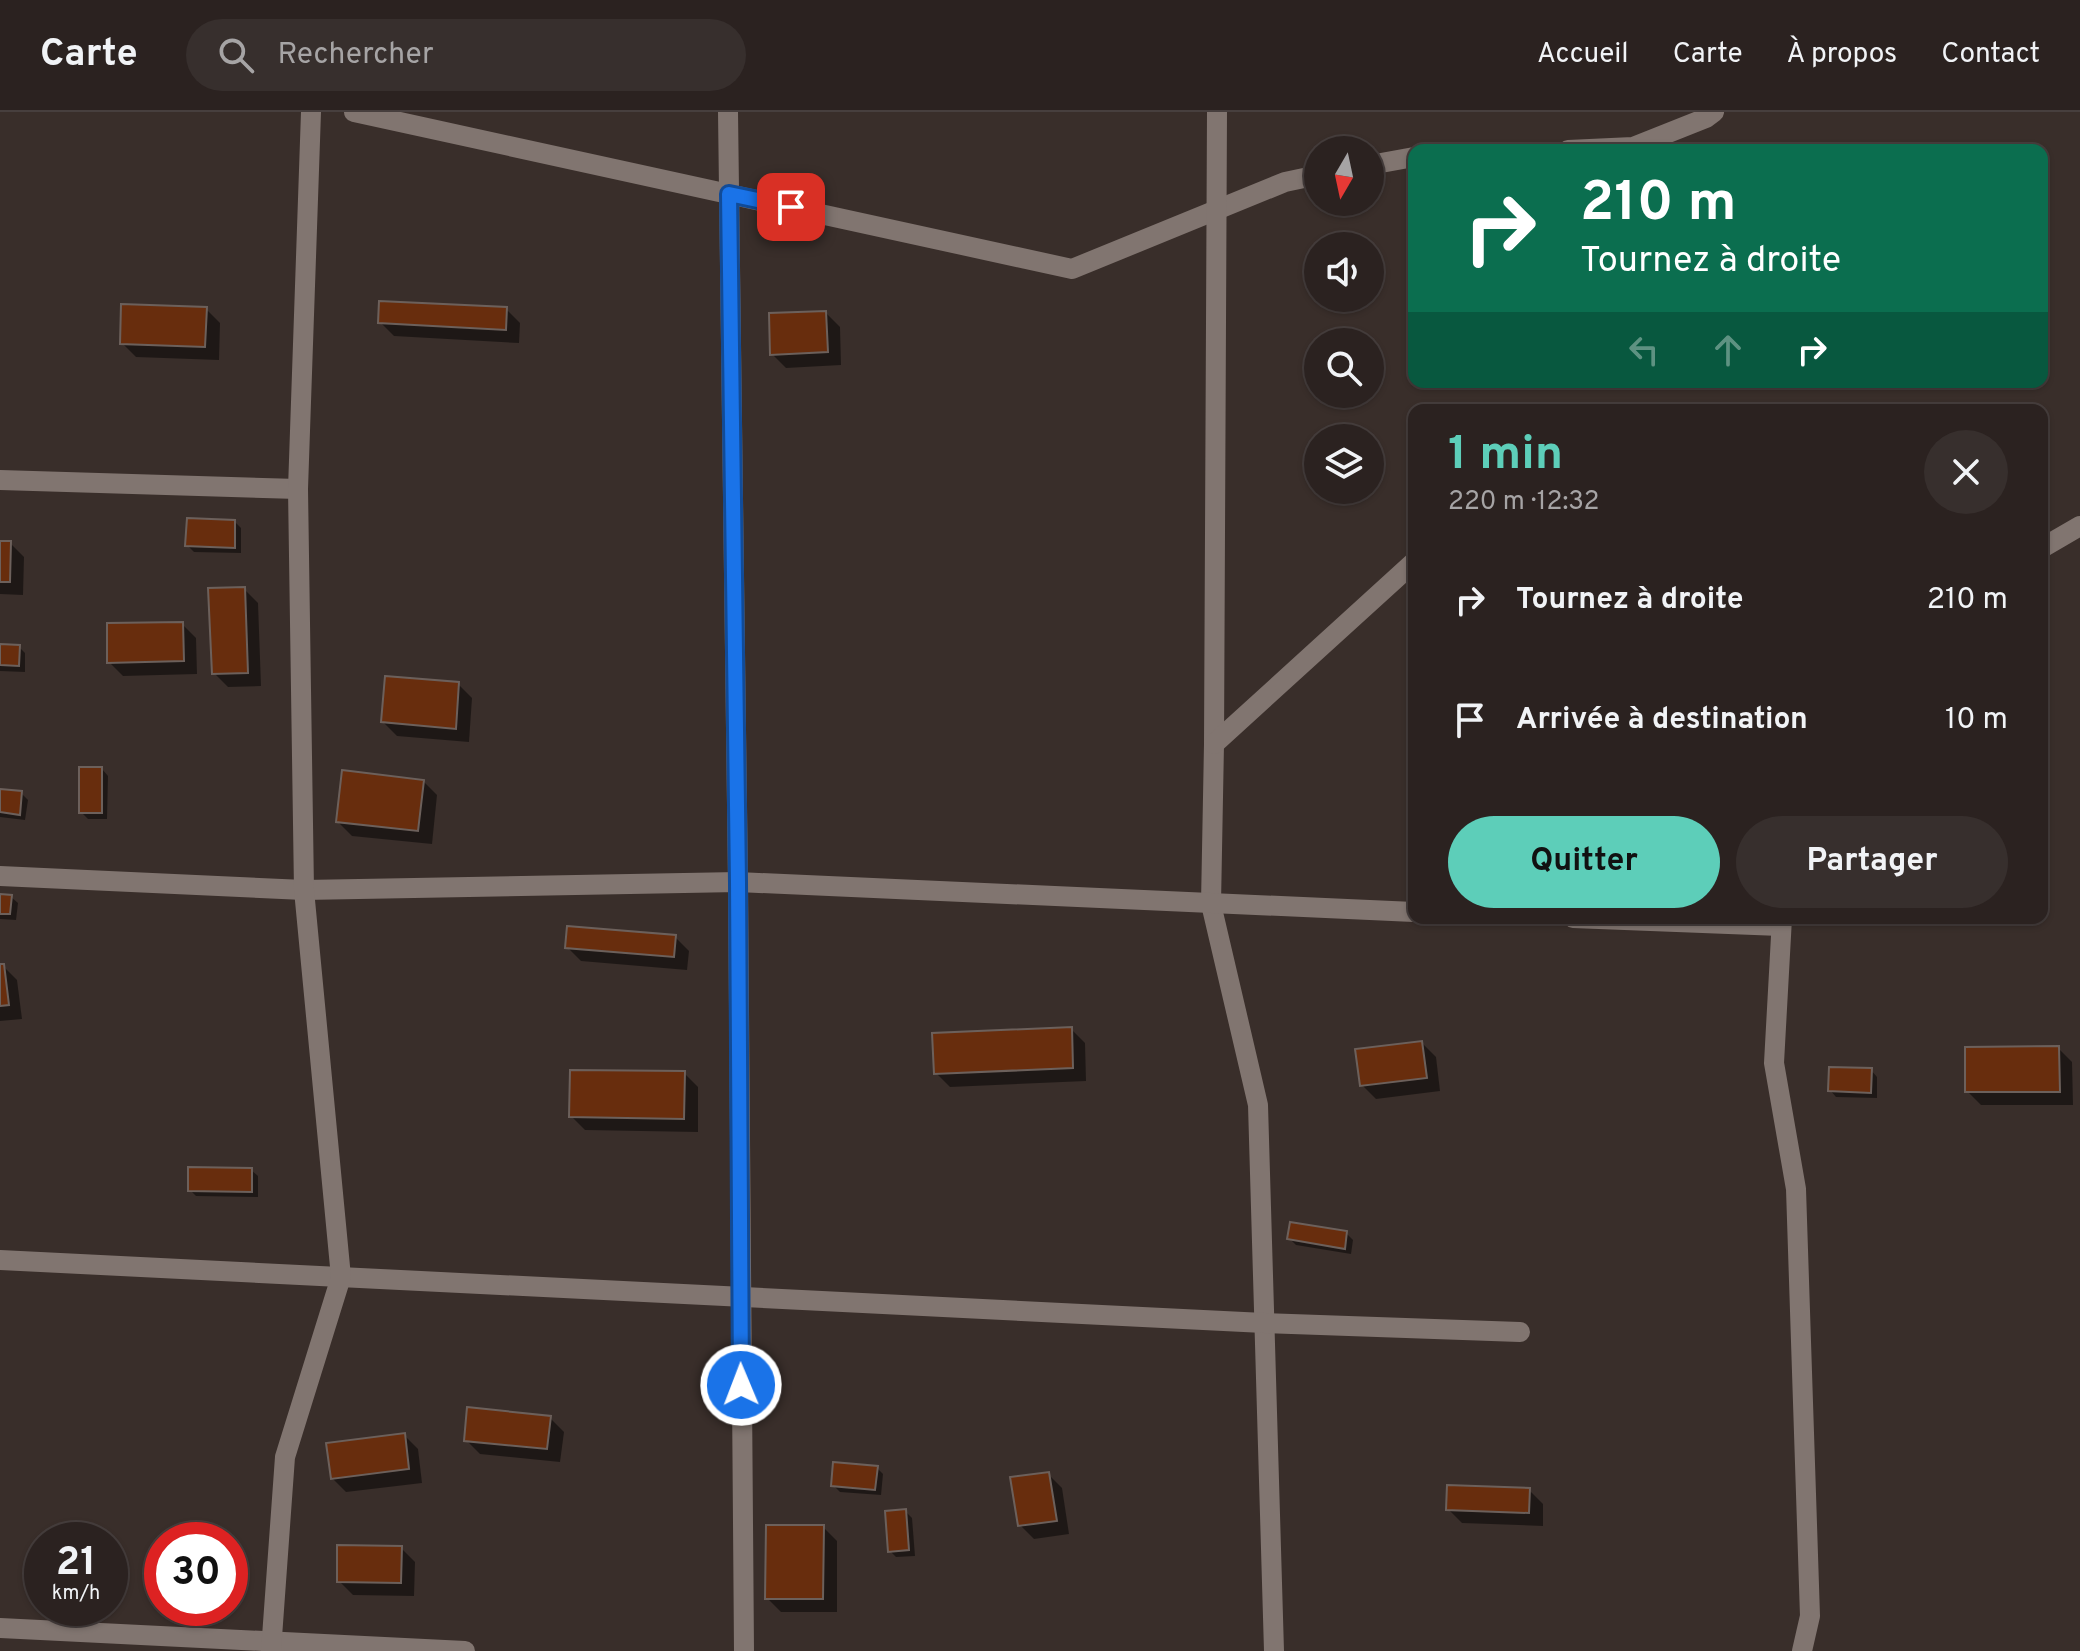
<!DOCTYPE html>
<html lang="fr">
<meta charset="utf-8">
<style>
body{margin:0;font-family:Overpass,sans-serif;background:#372f2d;color:#f1f3f6;height:100vh;display:flex;flex-direction:column;font-size:30px;white-space:nowrap}
*{box-sizing:border-box;margin:0}
p{font-size:26px;color:#a6a4a5}
.icon{flex:none;width:44px;height:44px;fill:none;stroke:currentColor;stroke-width:2;stroke-linecap:round;stroke-linejoin:round}
.map{position:relative;flex:1;overflow:hidden}
.panel{position:absolute;left:1408px;top:292px;width:640px;height:520px;display:flex;flex-direction:column;background:#2b2220;border-radius:16px;box-shadow:0 2px 6px #0004,0 0 0 2px #473f3e}
.panel>*{flex:none}
.banner{position:absolute;left:1408px;top:32px;width:640px;height:244px;border-radius:16px;box-shadow:0 2px 6px #0004,0 0 0 2px #473f3e;background:#0b6e4f;color:#fff;overflow:hidden}
.needle{width:52px;rotate:189deg}
.buttons{position:absolute;left:1304px;top:24px;display:grid;gap:16px}
.buttons a{display:grid;place-items:center;width:80px;height:80px;border-radius:50%;background:#2b2220;box-shadow:0 2px 6px #0004,0 0 0 2px #473f3e;font-size:40px}
.speed{position:absolute;left:24px;top:1410px;display:flex;gap:16px;font-size:40px;font-weight:700;text-align:center}
.speed>*{display:grid;place-content:center;width:104px;height:104px;border-radius:50%;background:#2b2220;box-shadow:0 2px 6px #0004,0 0 0 2px #473f3e;line-height:1}
.speed small{font-size:20px;font-weight:400}
.speed .limit{border:12px solid #d22;background:#fff;color:#111}
.pin{position:absolute;display:grid;place-items:center;width:68px;height:68px;color:#fff;margin:-34px;border-radius:16px;box-shadow:0 4px 12px #0006}
.me{position:absolute;width:88px;margin:-44px;rotate:359deg;stroke-linejoin:round;filter:drop-shadow(0 0 6px #0008)}
.turn{display:flex;align-items:center;gap:28px;height:168px;padding:0 40px;font-size:36px}
.turn .icon{width:104px;height:104px;stroke-width:2.5}
.turn b{display:block;font-size:56px;line-height:68px}
.lanes{display:flex;align-items:center;height:76px;padding:0 40px;background:#0003;justify-content:center;gap:40px;direction:ltr}
.lanes .off{opacity:.35}
.round{display:grid;place-items:center;flex:none;width:84px;height:84px;border-radius:42px;background:#372f2d}
.head{display:flex;align-items:center;justify-content:space-between;height:136px;padding:0 40px}
h1{font-size:48px;font-weight:700;line-height:60px;color:#5dceb9}
.cta{display:flex;gap:16px;margin-top:auto;padding:16px 40px}
.cta a{flex:1;height:92px;border-radius:48px;background:#5dceb9;color:#111;font-size:32px;font-weight:700;line-height:92px;text-align:center}
.cta a+a{background:#372f2d;color:#f1f3f6}
ul{padding:0;list-style:none}
li{display:flex;align-items:center;gap:24px;height:120px;padding:0 40px}
li div{flex:1}
li b{display:block;font-size:30px}
li em{font-style:normal}
header{display:flex;align-items:center;gap:48px;box-sizing:border-box;height:112px;padding:0 40px;background:#2b2220;border-bottom:2px solid #473f3e}
header strong{font-size:38px}
nav{display:flex;gap:44px;margin-inline-start:auto;font-size:28px}
.search{width:560px;height:72px;background:#372f2d;display:flex;align-items:center;gap:20px;box-sizing:border-box;padding:0 28px;border-radius:44px;color:#a6a4a5;font-size:30px}
.map>svg:first-child{display:block}
</style>
<header>
<strong>Carte</strong>
<div class="search"><svg class="icon" aria-label="search" viewBox="0 0 24 24"><circle cx="10" cy="10" r="6"/><path d="M15 15l6 6"/></svg>Rechercher</div>
<nav><a>Accueil</a><a>Carte</a><a>À propos</a><a>Contact</a></nav>
</header>
<div class="map">
<svg width="2080" height="1539" viewBox="0 0 2080 1539">
<rect width="100%" height="100%" fill="#392e2a"/>
<g fill="#0007">
<polygon points="206,197 220,211 219,248 136,245 122,231"/>
<polygon points="506,197 520,211 519,231 394,224 380,210"/>
<polygon points="826,201 840,215 841,253 786,256 772,242"/>
<polygon points="235,410 241,416 241,441 194,440 187,433"/>
<polygon points="0,431 10,431 24,445 23,483 0,482"/>
<polygon points="244,477 258,491 261,574 228,575 214,561"/>
<polygon points="182,512 196,526 197,562 123,564 109,550"/>
<polygon points="0,534 19,535 25,541 25,560 0,559"/>
<polygon points="458,572 472,586 469,630 397,624 383,610"/>
<polygon points="102,657 108,664 107,707 88,707 81,700"/>
<polygon points="423,669 437,683 432,732 352,724 338,710"/>
<polygon points="0,679 21,681 28,688 25,708 0,705"/>
<polygon points="0,784 11,785 18,791 16,808 0,807"/>
<polygon points="675,825 689,839 687,858 581,849 567,835"/>
<polygon points="0,854 3,854 17,868 22,907 0,909"/>
<polygon points="1071,917 1085,931 1086,969 950,975 936,961"/>
<polygon points="1422,931 1436,945 1440,979 1376,987 1362,973"/>
<polygon points="2058,936 2072,950 2073,993 1981,993 1967,979"/>
<polygon points="1871,958 1877,965 1877,986 1836,985 1830,978"/>
<polygon points="684,961 698,975 698,1020 585,1018 571,1004"/>
<polygon points="251,1058 258,1064 258,1085 196,1084 190,1078"/>
<polygon points="1346,1121 1353,1128 1351,1142 1296,1133 1290,1127"/>
<polygon points="550,1306 564,1320 560,1350 480,1342 466,1328"/>
<polygon points="404,1323 418,1337 422,1371 346,1380 332,1366"/>
<polygon points="877,1356 883,1362 881,1383 840,1380 833,1373"/>
<polygon points="1048,1362 1062,1376 1069,1422 1034,1427 1020,1413"/>
<polygon points="1529,1378 1543,1392 1543,1414 1462,1411 1448,1397"/>
<polygon points="905,1399 912,1406 915,1444 896,1445 890,1439"/>
<polygon points="823,1415 837,1429 837,1500 781,1500 767,1486"/>
<polygon points="401,1436 415,1450 414,1484 353,1483 339,1469"/>
</g>
<g fill="#682d0d" stroke="#6c605b" stroke-width="2">
<polygon points="379,189 507,195 506,218 378,211"/>
<polygon points="121,192 207,195 205,235 120,232"/>
<polygon points="826,199 828,240 770,243 769,201"/>
<polygon points="187,406 235,408 235,436 185,434"/>
<polygon points="0,429 11,429 10,470 0,470"/>
<polygon points="245,475 248,561 212,562 208,476"/>
<polygon points="183,510 184,549 107,551 107,511"/>
<polygon points="0,532 20,533 19,554 0,553"/>
<polygon points="385,564 459,570 456,617 381,610"/>
<rect x="79" y="655" width="23" height="46"/>
<polygon points="342,658 424,668 418,719 336,710"/>
<polygon points="0,677 22,679 20,703 0,700"/>
<polygon points="0,782 12,783 10,802 0,802"/>
<polygon points="567,814 676,823 674,845 565,836"/>
<polygon points="0,852 4,852 9,893 0,894"/>
<polygon points="1072,915 1073,956 934,962 932,921"/>
<polygon points="1422,929 1427,966 1360,974 1355,937"/>
<polygon points="2059,934 2060,980 1965,980 1965,935"/>
<polygon points="1829,955 1872,956 1871,981 1828,979"/>
<polygon points="570,958 685,959 684,1007 569,1005"/>
<polygon points="188,1055 252,1056 252,1080 188,1079"/>
<polygon points="1290,1110 1347,1119 1345,1137 1287,1127"/>
<polygon points="467,1295 551,1304 547,1337 464,1329"/>
<polygon points="405,1321 409,1357 331,1367 326,1331"/>
<polygon points="833,1350 878,1354 875,1378 831,1374"/>
<polygon points="1049,1360 1057,1409 1018,1414 1010,1365"/>
<polygon points="1447,1373 1530,1376 1529,1401 1446,1398"/>
<polygon points="906,1397 909,1438 888,1440 885,1399"/>
<polygon points="766,1413 824,1413 823,1487 765,1487"/>
<polygon points="337,1433 402,1434 401,1471 337,1470"/>
</g>
<g fill="none" stroke-linecap="round" stroke-linejoin="round">
<g stroke="#817570" stroke-width="20">
<polyline points="354,0 1072,157 1285,70 1318,63"/>
<polyline points="728,0 738,770 744,1539"/>
<polyline points="1217,0 1214,632 1211,792 1258,993 1274,1539"/>
<polyline points="1568,38 1633,35 1706,6 1714,0"/>
<polyline points="1370,53 1414,45"/>
<polyline points="0,368 298,377"/>
<polyline points="2042,436 2080,414"/>
<polyline points="1214,632 1414,450"/>
<polyline points="0,764 304,778 738,770 1414,800"/>
<polyline points="1573,806 1781,814"/>
<polyline points="1782,806 1774,951 1796,1077 1810,1504 1802,1539"/>
<polyline points="0,1148 1264,1211 1520,1220"/>
<polyline points="0,1516 465,1539"/>
<polyline points="271,1539 285,1345 341,1165 304,778 298,377 311,0"/>
</g>
</g>
<g fill="none" stroke-linecap="round" stroke-linejoin="round">
<g stroke="#114b97" stroke-width="20">
<polyline id="route" points="741,1273 738,770 729,82 791,95"/>
</g>
<use href="#route" stroke="#1a73e8" stroke-width="14"/>
</g>
</svg>
<div class="buttons">
<a><svg class="needle" viewBox="-14 -14 28 28"><path d="M0-13l5 13h-10z" fill="#e53935"/><path d="M0 13l5-13h-10z" fill="#a6a4a5"/></svg></a>
<a><svg class="icon" aria-label="sound" viewBox="0 0 24 24"><path d="M4 9h4l5-4v14l-5-4H4zM17 9q2 3 0 6"/></svg></a>
<a><svg class="icon" aria-label="search" viewBox="0 0 24 24"><circle cx="10" cy="10" r="6"/><path d="M15 15l6 6"/></svg></a>
<a><svg class="icon" aria-label="layers" viewBox="0 0 24 24"><path d="M12 4l9 5-9 5-9-5zM3 14l9 5 9-5"/></svg></a>
</div>
<div class="speed"><div>21<small>km/h</small></div><div class="limit">30</div></div>
<div class="pin" style="left:791px;top:95px;background:#d93025"><svg class="icon" aria-label="arrive" viewBox="0 0 24 24"><path d="M6 21V4h12l-3 4 3 4H6"/></svg></div>
<svg class="me" style="left:741px;top:1273px" viewBox="-20 -20 40 40"><circle r="17" fill="#1a73e8" stroke="#fff" stroke-width="3"/><path d="M0-11L8 9 0 5-8 9z" fill="#fff"/></svg>
<div class="banner">
<div class="turn"><svg class="icon" aria-label="right" viewBox="0 0 24 24"><path d="M7 20v-9h11M14 6l5 5-5 5"/></svg><div><b>210 m</b>Tournez à droite</div></div>
<div class="lanes"><svg class="icon off" aria-label="left" viewBox="0 0 24 24"><path d="M17 20v-9H6M10 6l-5 5 5 5"/></svg><svg class="icon off" aria-label="ahead" viewBox="0 0 24 24"><path d="M12 20V5M6 11l6-6 6 6"/></svg><svg class="icon" aria-label="right" viewBox="0 0 24 24"><path d="M7 20v-9h11M14 6l5 5-5 5"/></svg></div>
</div>
<section class="panel">
<div class="head"><div><h1>1 min</h1><p>220 m · 12:32</p></div><a class="round"><svg class="icon" aria-label="close" viewBox="0 0 24 24"><path d="M6 6l12 12M18 6L6 18"/></svg></a></div>
<ul>
<li><svg class="icon" aria-label="right" viewBox="0 0 24 24"><path d="M7 20v-9h11M14 6l5 5-5 5"/></svg><div><b>Tournez à droite</b></div><em>210 m</em></li>
<li><svg class="icon" aria-label="arrive" viewBox="0 0 24 24"><path d="M6 21V4h12l-3 4 3 4H6"/></svg><div><b>Arrivée à destination</b></div><em>10 m</em></li>
</ul>
<div class="cta"><a>Quitter</a><a>Partager</a></div>
</section>
</div>
